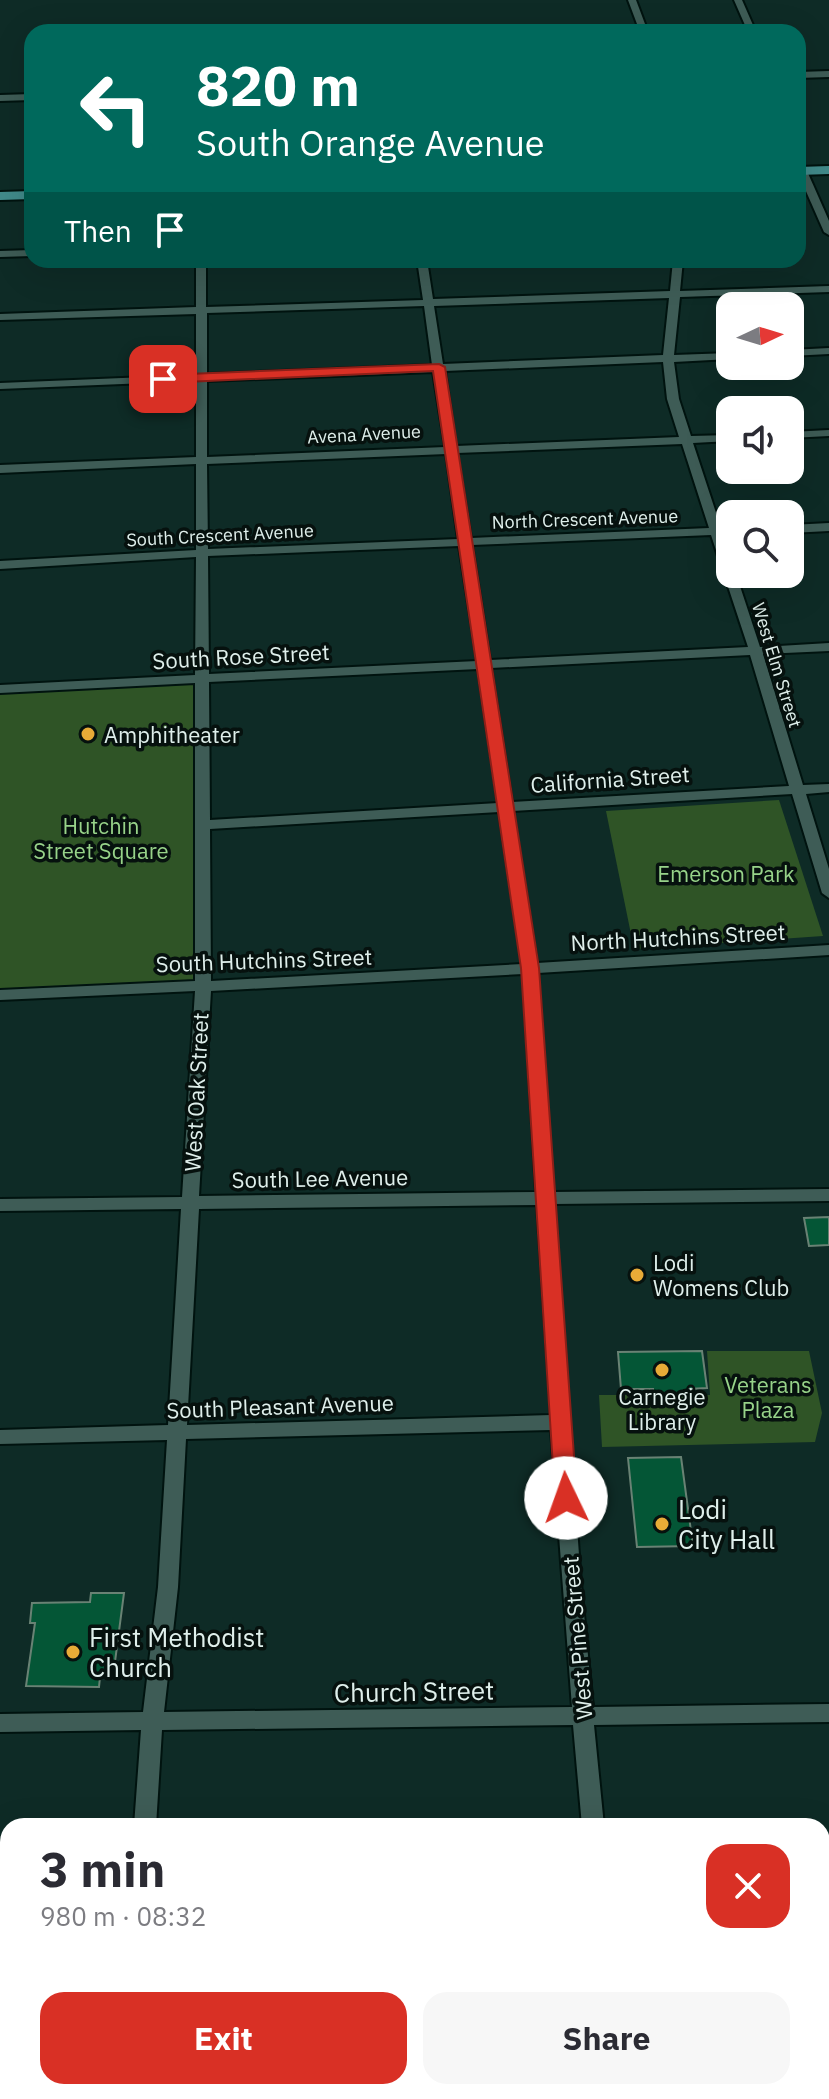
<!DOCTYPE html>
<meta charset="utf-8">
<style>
body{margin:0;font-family:"IBM Plex Sans",sans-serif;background:#f7f7f7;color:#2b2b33;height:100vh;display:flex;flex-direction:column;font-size:30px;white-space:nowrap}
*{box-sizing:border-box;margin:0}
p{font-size:26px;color:#7c7c81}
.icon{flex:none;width:44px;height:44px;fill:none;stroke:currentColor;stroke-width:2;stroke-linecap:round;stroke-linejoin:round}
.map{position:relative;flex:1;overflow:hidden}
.panel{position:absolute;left:0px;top:1818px;width:830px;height:282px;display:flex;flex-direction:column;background:#fff;border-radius:24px 24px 0 0;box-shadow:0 8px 32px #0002}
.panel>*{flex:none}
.banner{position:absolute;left:24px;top:24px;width:782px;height:244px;border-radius:24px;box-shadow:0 8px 32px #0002;background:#00695c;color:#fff;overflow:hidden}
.needle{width:52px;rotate:86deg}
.tools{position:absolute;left:716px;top:292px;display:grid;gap:16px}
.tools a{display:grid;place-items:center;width:88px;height:88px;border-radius:16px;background:#fff;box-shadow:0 8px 32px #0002;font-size:40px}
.pin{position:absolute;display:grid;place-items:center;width:68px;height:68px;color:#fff;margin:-34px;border-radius:16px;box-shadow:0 4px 12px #0006}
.me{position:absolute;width:88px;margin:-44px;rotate:357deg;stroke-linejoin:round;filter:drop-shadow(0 0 6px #0008)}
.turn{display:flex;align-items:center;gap:28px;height:168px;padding:0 40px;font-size:36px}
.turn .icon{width:104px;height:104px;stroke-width:2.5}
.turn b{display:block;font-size:56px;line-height:68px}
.then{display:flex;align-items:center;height:76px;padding:0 40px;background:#0003;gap:16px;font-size:30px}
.round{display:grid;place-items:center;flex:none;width:84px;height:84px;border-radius:24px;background:#f7f7f7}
.summary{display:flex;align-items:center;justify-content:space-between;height:136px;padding:0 40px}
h1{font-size:48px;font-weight:800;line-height:60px}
.action{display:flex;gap:16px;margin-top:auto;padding:16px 40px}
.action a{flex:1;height:92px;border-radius:24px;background:#d93025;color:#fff;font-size:32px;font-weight:800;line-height:92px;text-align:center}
.action a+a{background:#f7f7f7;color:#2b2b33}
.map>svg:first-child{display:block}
</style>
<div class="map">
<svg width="829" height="2099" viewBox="0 0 829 2099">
<rect width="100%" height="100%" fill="#0e2b26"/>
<g fill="#2f5426">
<polygon points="201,678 203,986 0,998 0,688"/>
<polygon points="779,800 823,936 634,949 606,811"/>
<polygon points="707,1351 809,1351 822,1413 815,1442 602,1447 599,1395 710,1395"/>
</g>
<g fill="#045636" stroke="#698274" stroke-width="2">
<polygon points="829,1217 829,1245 809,1246 804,1218"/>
<polygon points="702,1351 707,1388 689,1389 689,1393 653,1393 653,1389 621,1389 618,1352"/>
<polygon points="681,1457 693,1546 637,1547 628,1458"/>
<polygon points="91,1593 124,1593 113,1677 100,1677 99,1687 26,1686 35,1623 30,1623 32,1603 90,1602"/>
</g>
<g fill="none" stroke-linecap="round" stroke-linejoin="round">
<g stroke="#00130f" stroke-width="4">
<g id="minor">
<polygon points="628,0 636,0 648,32 640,32"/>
<polygon points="734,0 742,0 756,32 748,32"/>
<polygon points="829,71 829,77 798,78 798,72"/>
<polygon points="32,94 32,100 0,101 0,95"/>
<polygon points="799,169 807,171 829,221 829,235 824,232 798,173"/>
<polygon points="32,250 32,256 0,257 0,251"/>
<path d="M196,260H206V307L423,300L417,260H427L433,299L670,291L673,260H683L680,291L829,286V292L680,297L674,355L730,353V359L674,362L679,399L691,436L730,435V441L693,443L721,528L730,527V535H724L730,554V574H736L760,647L829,643V651L763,654L803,785L829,784V792L806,794L829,869V898L822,893L792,794L513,811L537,963L829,945V955L538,973L553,1192L829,1189V1201L554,1204L581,1583L593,1707L829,1704V1722L594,1725L604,1826H582L573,1725L162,1730L156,1826H134L141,1730L0,1732V1714L143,1712L158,1587L167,1440L0,1444V1430L168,1425L181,1209L0,1211V1199L182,1197L195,991L0,1000V990L195,981V683L0,693V685L195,675L196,557L0,569V561L196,550V464L0,473V465L196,457V381L0,389V383L196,375V314L0,320V314L196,307ZM669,298L663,355L443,364L434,306ZM424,306L432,365L207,374V313ZM663,362L667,399L679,437L456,446L445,371ZM433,372L445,447L207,457V381ZM682,444L709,528L471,538L457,453ZM446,454L458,539L208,549L207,464ZM711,535L748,647L490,660L472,545ZM459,546L477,661L209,674L208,556ZM750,655L789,786L512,802L491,668ZM478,669L498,803L210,820L209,682ZM499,812L522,964L211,981L210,829ZM523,974L536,1192L199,1196L211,991ZM537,1205L551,1415L187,1425L199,1209ZM551,1430L572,1707L164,1712L178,1587L186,1439Z"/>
<polygon points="829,348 829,354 790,356 790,350"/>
<polygon points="829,430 829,436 790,438 790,432"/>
<polygon points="829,523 829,531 790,533 790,525"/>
<polygon points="822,2084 829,2084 829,2099 285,2099 288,2092 822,2092"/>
<rect x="110" y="2092" width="24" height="7"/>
</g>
</g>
<g stroke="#00130f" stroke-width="4">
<g id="major">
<polygon points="829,166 829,174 798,175 798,167"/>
<polygon points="32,191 32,199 0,200 0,192"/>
</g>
</g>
<use href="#minor" fill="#3e5c56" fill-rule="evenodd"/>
<use href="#major" fill="#418a8a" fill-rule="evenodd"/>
</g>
<polygon fill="#d93025" stroke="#8d1f18" stroke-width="2" points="439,364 445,367 539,968 577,1498 574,1504 566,1506 558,1504 555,1498 521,968 433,371 163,383 157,379 163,375"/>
<g fill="#e8ab37" stroke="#06110e" stroke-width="3">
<circle cx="88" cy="734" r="8"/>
<circle cx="637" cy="1275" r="8"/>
<circle cx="662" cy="1370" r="8"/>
<circle cx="662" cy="1524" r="8"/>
<circle cx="73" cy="1652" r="8"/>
</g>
<g text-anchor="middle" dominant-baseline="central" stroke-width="7" stroke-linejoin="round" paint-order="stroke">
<g font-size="18" fill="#dfefeb" stroke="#06110e">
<text transform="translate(364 434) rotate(-3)">Avena Avenue</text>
<text transform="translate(585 519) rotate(-2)">North Crescent Avenue</text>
<text transform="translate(220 535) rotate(-3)">South Crescent Avenue</text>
<text transform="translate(777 665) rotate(73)">West Elm Street</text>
</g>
<g font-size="22" fill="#dfefeb" stroke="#06110e">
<text transform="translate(241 656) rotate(-3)">South Rose Street</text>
<text transform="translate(610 779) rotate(-4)">California Street</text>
<text transform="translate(678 937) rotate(-3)">North Hutchins Street</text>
<text transform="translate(264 960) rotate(-2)">South Hutchins Street</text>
<text transform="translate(196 1092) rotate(-87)">West Oak Street</text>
<text transform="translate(320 1178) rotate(-1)">South Lee Avenue</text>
<text transform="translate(280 1406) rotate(-2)">South Pleasant Avenue</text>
<text transform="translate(577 1638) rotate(-95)">West Pine Street</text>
</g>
<g font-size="22" fill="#dfefeb" stroke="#06110e" text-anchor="start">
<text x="104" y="734">Amphitheater</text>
<text x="653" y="1262">Lodi<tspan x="653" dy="25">Womens Club</tspan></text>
<text x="662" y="1396" text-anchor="middle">Carnegie<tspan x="662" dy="25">Library</tspan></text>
</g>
<g font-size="22" fill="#97d389" stroke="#06110e">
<text x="101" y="825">Hutchin<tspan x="101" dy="25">Street Square</tspan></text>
<text x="726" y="873">Emerson Park</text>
<text x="768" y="1384">Veterans<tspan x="768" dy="25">Plaza</tspan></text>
</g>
<g font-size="26" fill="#dfefeb" stroke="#06110e" text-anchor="start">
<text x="678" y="1509">Lodi<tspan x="678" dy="30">City Hall</tspan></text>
<text x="89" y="1637">First Methodist<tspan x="89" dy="30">Church</tspan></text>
</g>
<g font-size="26" fill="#dfefeb" stroke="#06110e">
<text transform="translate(414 1691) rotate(-1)">Church Street</text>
</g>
</g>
</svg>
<div class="tools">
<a><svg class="needle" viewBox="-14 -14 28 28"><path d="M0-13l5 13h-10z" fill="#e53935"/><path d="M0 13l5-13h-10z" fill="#7c7c81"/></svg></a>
<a><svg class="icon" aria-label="sound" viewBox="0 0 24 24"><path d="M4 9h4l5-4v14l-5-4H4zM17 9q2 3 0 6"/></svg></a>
<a><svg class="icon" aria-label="search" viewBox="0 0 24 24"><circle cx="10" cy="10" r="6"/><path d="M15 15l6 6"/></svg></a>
</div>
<div class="pin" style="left:163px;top:379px;background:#d93025"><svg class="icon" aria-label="arrive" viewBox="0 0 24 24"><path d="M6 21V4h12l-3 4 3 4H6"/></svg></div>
<svg class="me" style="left:566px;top:1498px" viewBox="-20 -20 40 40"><circle r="19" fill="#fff"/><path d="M0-13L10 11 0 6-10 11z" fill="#d93025"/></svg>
<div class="banner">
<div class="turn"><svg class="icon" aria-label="left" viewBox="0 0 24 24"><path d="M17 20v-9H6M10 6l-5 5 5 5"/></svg><div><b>820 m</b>South Orange Avenue</div></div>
<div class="then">Then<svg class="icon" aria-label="arrive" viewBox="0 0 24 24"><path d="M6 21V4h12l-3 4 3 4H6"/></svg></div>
</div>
<section class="panel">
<div class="summary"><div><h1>3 min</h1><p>980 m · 08:32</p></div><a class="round" style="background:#d93025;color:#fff"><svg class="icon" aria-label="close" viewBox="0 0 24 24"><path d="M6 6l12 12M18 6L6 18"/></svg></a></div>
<div class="action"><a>Exit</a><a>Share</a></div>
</section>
</div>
